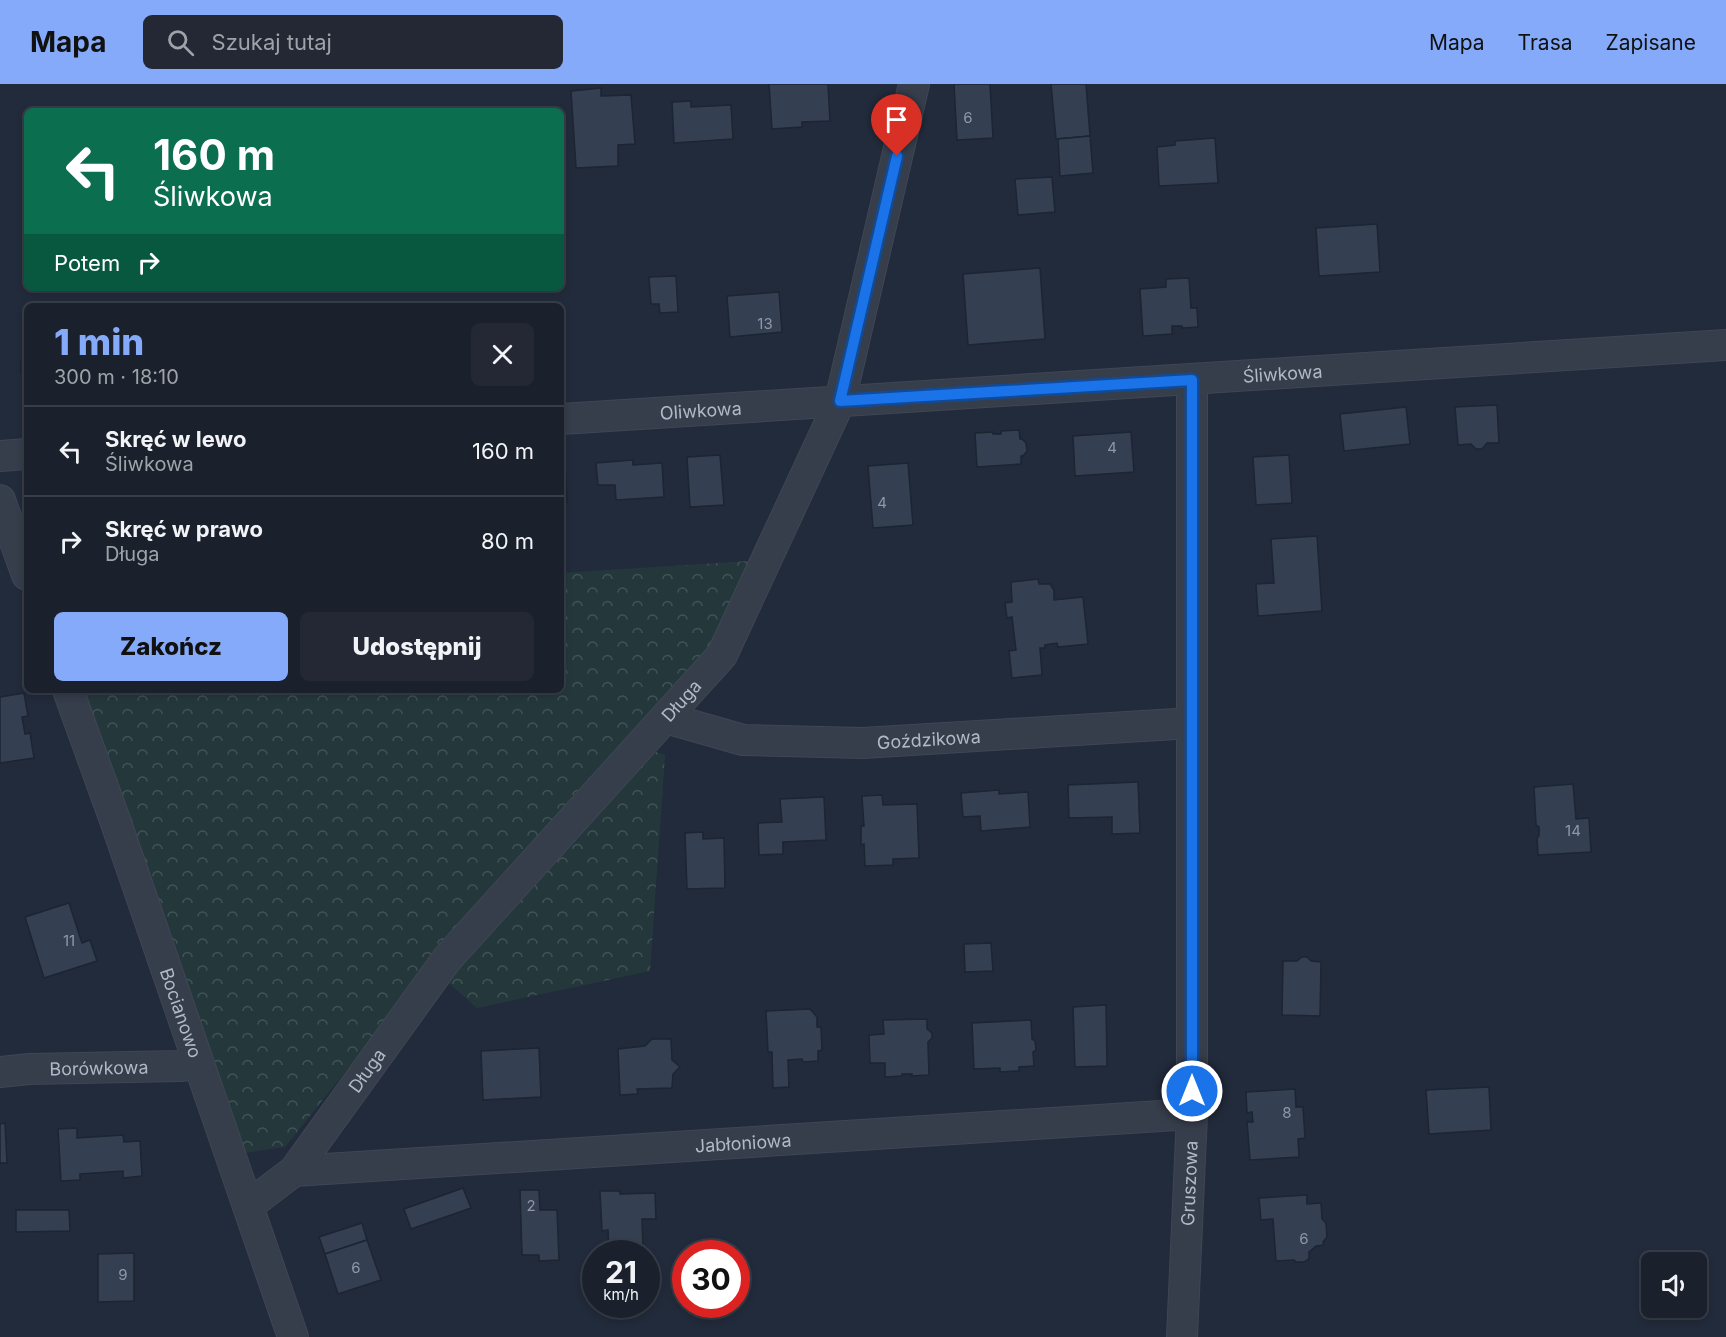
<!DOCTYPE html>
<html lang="pl">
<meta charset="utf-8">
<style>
body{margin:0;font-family:Inter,sans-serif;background:#232834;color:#f1f3f6;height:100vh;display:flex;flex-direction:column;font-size:22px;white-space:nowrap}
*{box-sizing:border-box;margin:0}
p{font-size:20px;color:#9fa3a9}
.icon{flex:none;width:33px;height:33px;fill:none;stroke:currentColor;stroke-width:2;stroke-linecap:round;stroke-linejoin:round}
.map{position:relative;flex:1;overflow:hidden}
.panel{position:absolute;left:24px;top:219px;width:540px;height:390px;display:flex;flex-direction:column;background:#1a202c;border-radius:9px;box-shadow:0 3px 9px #0003,0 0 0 2px #383e48}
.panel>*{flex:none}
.guide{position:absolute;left:24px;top:24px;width:540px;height:183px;border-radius:9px;box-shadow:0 3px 9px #0003,0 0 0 2px #383e48;background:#0b6e4f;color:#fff;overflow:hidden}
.buttons{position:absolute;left:1641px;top:1168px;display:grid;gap:12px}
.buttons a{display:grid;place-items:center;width:66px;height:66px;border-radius:9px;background:#1a202c;box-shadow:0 3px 9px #0003,0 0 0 2px #383e48;font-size:30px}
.speed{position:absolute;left:582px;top:1156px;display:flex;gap:12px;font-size:30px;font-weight:700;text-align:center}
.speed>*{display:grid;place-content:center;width:78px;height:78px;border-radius:50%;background:#1a202c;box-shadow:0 3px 9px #0003,0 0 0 2px #383e48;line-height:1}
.speed small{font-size:15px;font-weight:400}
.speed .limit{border:9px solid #d22;background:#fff;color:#111}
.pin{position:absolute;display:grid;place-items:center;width:51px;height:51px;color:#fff;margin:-62px -26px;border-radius:50% 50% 50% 0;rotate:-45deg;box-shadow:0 0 6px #0007}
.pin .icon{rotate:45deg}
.me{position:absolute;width:66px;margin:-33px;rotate:0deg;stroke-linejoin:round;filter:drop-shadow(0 0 4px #0008)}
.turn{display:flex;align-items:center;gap:21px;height:126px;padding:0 30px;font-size:27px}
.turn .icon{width:78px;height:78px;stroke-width:2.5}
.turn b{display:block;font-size:42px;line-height:51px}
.then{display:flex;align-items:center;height:57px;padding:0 30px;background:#0003;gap:12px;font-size:22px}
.round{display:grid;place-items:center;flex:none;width:63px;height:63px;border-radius:9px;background:#232834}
.overview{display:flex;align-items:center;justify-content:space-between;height:102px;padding:0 30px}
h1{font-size:36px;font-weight:800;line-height:45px;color:#84aaf9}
.button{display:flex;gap:12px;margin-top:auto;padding:12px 30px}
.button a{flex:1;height:69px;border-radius:9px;background:#84aaf9;color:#111;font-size:24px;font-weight:800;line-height:69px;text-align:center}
.button a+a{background:#232834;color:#f1f3f6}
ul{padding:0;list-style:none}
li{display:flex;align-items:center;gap:18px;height:90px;padding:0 30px;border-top:2px solid #383e48}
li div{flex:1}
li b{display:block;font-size:22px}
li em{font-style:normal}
header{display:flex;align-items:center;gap:36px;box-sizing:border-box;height:84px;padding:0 30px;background:#84aaf9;color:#111}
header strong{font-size:28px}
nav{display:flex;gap:33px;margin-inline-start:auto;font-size:21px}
.search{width:420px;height:54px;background:#232834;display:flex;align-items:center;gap:15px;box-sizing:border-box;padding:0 21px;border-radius:9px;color:#9fa3a9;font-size:22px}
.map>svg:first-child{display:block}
</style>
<header>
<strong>Mapa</strong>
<div class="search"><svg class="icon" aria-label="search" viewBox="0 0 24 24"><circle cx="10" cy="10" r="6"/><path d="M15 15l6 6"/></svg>Szukaj tutaj</div>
<nav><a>Mapa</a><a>Trasa</a><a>Zapisane</a></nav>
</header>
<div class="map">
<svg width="1726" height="1253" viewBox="0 0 1726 1253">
<defs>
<pattern id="forest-crowns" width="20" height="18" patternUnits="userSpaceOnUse" patternTransform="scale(1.5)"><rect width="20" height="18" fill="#24383c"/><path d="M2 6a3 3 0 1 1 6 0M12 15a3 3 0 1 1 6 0" fill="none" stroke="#415357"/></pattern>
</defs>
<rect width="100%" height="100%" fill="#222b3b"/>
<g fill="url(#forest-crowns)">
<polygon points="749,477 707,573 439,871 285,1063 237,1070 74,606 561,606 561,489"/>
<polygon points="650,666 665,671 650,887 477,924 449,899 451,885"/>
</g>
<g fill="#343f52" stroke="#1d2432" stroke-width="1.5">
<polygon points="769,0 828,0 830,37 802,38 802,43 772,45"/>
<polygon points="954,0 990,0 993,54 957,56"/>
<polygon points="1051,0 1086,0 1090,52 1056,55"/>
<polygon points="601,4 601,12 631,11 635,60 618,61 618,82 576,84 571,7"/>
<polygon points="691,17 691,23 731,21 733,55 674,59 672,18"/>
<polygon points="1090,52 1093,89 1060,92 1058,55"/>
<polygon points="1215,54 1218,99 1159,102 1157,63 1175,61 1175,57"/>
<polygon points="1052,93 1055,128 1018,131 1015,95"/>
<polygon points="1377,140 1380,188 1319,192 1316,144"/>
<polygon points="1040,184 1045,255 968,261 963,190"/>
<polygon points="676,192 678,228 660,229 659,220 651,220 649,193"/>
<polygon points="1189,194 1191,224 1197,224 1198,243 1182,244 1182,242 1172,242 1172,250 1143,252 1140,205 1166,203 1166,195"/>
<polygon points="779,208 782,248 730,253 727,212"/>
<polygon points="27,276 27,288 21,288 21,277"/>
<polygon points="1497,321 1499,359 1487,359 1482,365 1476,365 1471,360 1458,361 1455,323"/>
<polygon points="1406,323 1410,360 1344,367 1340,330"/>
<polygon points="1019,346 1020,355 1022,355 1026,359 1027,367 1023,372 1021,372 1021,380 977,383 975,349 993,348 993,350 1001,350 1001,347"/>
<polygon points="1131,348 1134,388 1075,392 1073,352"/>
<polygon points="720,371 724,421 690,423 687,373"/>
<polygon points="1289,371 1292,419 1256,421 1253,373"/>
<polygon points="633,376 633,381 662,379 664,413 616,416 615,401 598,401 596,379"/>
<polygon points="908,379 913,441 873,444 868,382"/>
<polygon points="561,380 565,380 567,418 561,419"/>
<polygon points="1317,452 1322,527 1258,532 1256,500 1274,499 1271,455"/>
<polygon points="1038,495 1039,500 1050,500 1054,506 1054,516 1083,513 1088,560 1058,563 1057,559 1045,561 1045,564 1040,564 1042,591 1012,594 1009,567 1016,566 1012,533 1007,534 1005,519 1012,518 1011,498"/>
<polygon points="24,609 28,632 22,633 25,650 30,649 34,674 0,679 0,613"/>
<polygon points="1138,698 1140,749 1112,750 1112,733 1069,734 1068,701"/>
<polygon points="1573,700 1576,735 1589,734 1591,768 1538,771 1537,754 1539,752 1539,743 1536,741 1534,703"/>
<polygon points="999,706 999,710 1028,708 1030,743 981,747 980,732 963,733 961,709"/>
<polygon points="882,711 883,721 917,720 919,774 893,775 893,781 865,782 864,760 861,761 861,742 864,742 862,712"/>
<polygon points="824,713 826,756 783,758 783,770 759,771 758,739 782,738 780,715"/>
<polygon points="703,748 703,755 724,754 725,804 687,805 685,749"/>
<polygon points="69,819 82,859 90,856 97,877 44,894 25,833"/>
<polygon points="991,859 993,887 965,888 964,860"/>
<polygon points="1302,873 1307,873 1311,877 1321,878 1320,932 1282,931 1283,877 1297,877"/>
<polygon points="1106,921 1107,982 1075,983 1073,923"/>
<polygon points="810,925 817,933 817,943 821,943 822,966 818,967 818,977 803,978 802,975 788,976 789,1003 773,1004 772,968 768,968 766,927"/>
<polygon points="927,935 927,945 932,949 932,954 928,958 929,991 911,992 912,990 902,990 902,992 885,993 885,979 870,979 869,951 884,950 883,936"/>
<polygon points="1031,936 1032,955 1035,957 1036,966 1033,968 1034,982 1019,983 1019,987 1000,988 1000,984 974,985 972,939"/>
<polygon points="652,955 671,955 672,976 680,983 673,990 672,1004 637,1005 638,1010 620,1011 618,965 645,962"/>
<polygon points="539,964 541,1013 483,1016 481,967"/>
<polygon points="1489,1003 1491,1046 1429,1050 1426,1006"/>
<polygon points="1295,1005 1296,1023 1303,1023 1305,1054 1298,1055 1299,1073 1250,1076 1247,1038 1253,1038 1252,1028 1247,1029 1246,1008"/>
<polygon points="5,1039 7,1079 0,1079 0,1040"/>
<polygon points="77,1044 77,1054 123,1051 124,1058 140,1057 142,1092 123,1094 123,1087 80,1090 80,1096 61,1097 58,1045"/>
<polygon points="463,1104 471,1124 411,1145 404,1125"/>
<polygon points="520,1106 539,1106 540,1126 557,1126 559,1176 539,1177 539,1171 522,1171"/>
<polygon points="600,1107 620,1107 620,1110 655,1109 656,1135 642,1135 643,1165 609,1166 608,1146 602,1147"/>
<polygon points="1307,1111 1307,1120 1321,1119 1322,1135 1326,1139 1327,1153 1323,1158 1324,1161 1316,1162 1309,1168 1309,1175 1304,1178 1296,1178 1294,1176 1276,1177 1273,1135 1261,1136 1259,1114"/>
<polygon points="16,1126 69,1126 70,1147 16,1148"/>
<polygon points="362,1139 367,1156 325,1170 319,1153"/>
<polygon points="367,1156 381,1196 338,1210 325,1170"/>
<polygon points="134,1169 134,1217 98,1218 98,1170"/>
</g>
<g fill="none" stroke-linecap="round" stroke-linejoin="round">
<g stroke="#3f4654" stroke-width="32">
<g id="minor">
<path id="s1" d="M561,335L1726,261"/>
<polyline points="0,372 27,370"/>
<polyline points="0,416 27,491"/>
<path id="s2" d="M68,606L116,739L293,1253"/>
<path id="s3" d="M666,634L743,656L863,659L1192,639"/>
<path id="s4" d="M0,988L29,985L180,982L199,980"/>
<path id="s5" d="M294,1087L1192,1030"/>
<path id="s6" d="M248,1122L294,1087L447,875L722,571L840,317L914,0"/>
<path id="s7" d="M1182,1253L1192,1030V296"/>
</g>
</g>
<use href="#minor" stroke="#363d4b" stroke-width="30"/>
</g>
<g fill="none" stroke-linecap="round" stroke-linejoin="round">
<g stroke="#114b97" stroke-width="15">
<polyline id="route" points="897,72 840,317 1192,296 1192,1007"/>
</g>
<use href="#route" stroke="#1a73e8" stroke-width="10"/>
</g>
<g text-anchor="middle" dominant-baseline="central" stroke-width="6" stroke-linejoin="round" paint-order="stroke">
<g font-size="15" fill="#9098a8">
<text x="968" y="33">6</text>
<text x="765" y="239">13</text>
<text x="1112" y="363">4</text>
<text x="882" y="418">4</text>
<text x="1573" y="746">14</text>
<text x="69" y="856">11</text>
<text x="1287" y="1028">8</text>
<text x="531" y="1121">2</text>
<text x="1304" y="1154">6</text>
<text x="356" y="1183">6</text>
<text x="123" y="1190">9</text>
</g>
<g font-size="18" fill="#b1b8c7" stroke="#1b2230">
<text stroke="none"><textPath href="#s1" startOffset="723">Śliwkowa</textPath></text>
<text stroke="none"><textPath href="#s1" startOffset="140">Oliwkowa</textPath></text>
<text stroke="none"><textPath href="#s6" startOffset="668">Długa</textPath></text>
<text stroke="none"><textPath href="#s3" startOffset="266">Goździkowa</textPath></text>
<text stroke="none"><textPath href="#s2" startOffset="342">Bocianowo</textPath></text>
<text stroke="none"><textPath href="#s4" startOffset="99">Borówkowa</textPath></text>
<text stroke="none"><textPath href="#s6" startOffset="182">Długa</textPath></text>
<text stroke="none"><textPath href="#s5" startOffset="450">Jabłoniowa</textPath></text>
<text stroke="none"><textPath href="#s7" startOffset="154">Gruszowa</textPath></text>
</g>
</g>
</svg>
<div class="buttons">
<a><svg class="icon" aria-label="sound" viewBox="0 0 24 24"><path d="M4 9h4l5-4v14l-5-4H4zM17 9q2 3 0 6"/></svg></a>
</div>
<div class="speed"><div>21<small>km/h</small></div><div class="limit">30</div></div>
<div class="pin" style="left:897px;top:72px;background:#d93025"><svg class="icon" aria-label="arrive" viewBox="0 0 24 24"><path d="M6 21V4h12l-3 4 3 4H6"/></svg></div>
<svg class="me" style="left:1192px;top:1007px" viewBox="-20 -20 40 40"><circle r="17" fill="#1a73e8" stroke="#fff" stroke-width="3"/><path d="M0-11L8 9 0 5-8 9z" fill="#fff"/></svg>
<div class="guide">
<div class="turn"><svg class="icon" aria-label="left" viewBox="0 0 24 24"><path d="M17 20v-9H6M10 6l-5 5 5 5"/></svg><div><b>160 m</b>Śliwkowa</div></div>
<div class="then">Potem<svg class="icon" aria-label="right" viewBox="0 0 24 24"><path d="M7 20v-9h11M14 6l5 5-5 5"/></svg></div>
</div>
<section class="panel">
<div class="overview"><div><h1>1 min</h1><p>300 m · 18:10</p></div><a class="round"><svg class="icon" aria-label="close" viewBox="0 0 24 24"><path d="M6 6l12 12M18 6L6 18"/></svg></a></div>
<ul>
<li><svg class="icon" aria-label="left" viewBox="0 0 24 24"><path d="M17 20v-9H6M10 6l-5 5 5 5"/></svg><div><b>Skręć w lewo</b><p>Śliwkowa</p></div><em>160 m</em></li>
<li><svg class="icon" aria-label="right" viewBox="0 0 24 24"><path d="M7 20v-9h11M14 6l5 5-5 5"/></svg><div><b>Skręć w prawo</b><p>Długa</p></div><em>80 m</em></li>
</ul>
<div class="button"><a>Zakończ</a><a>Udostępnij</a></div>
</section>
</div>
